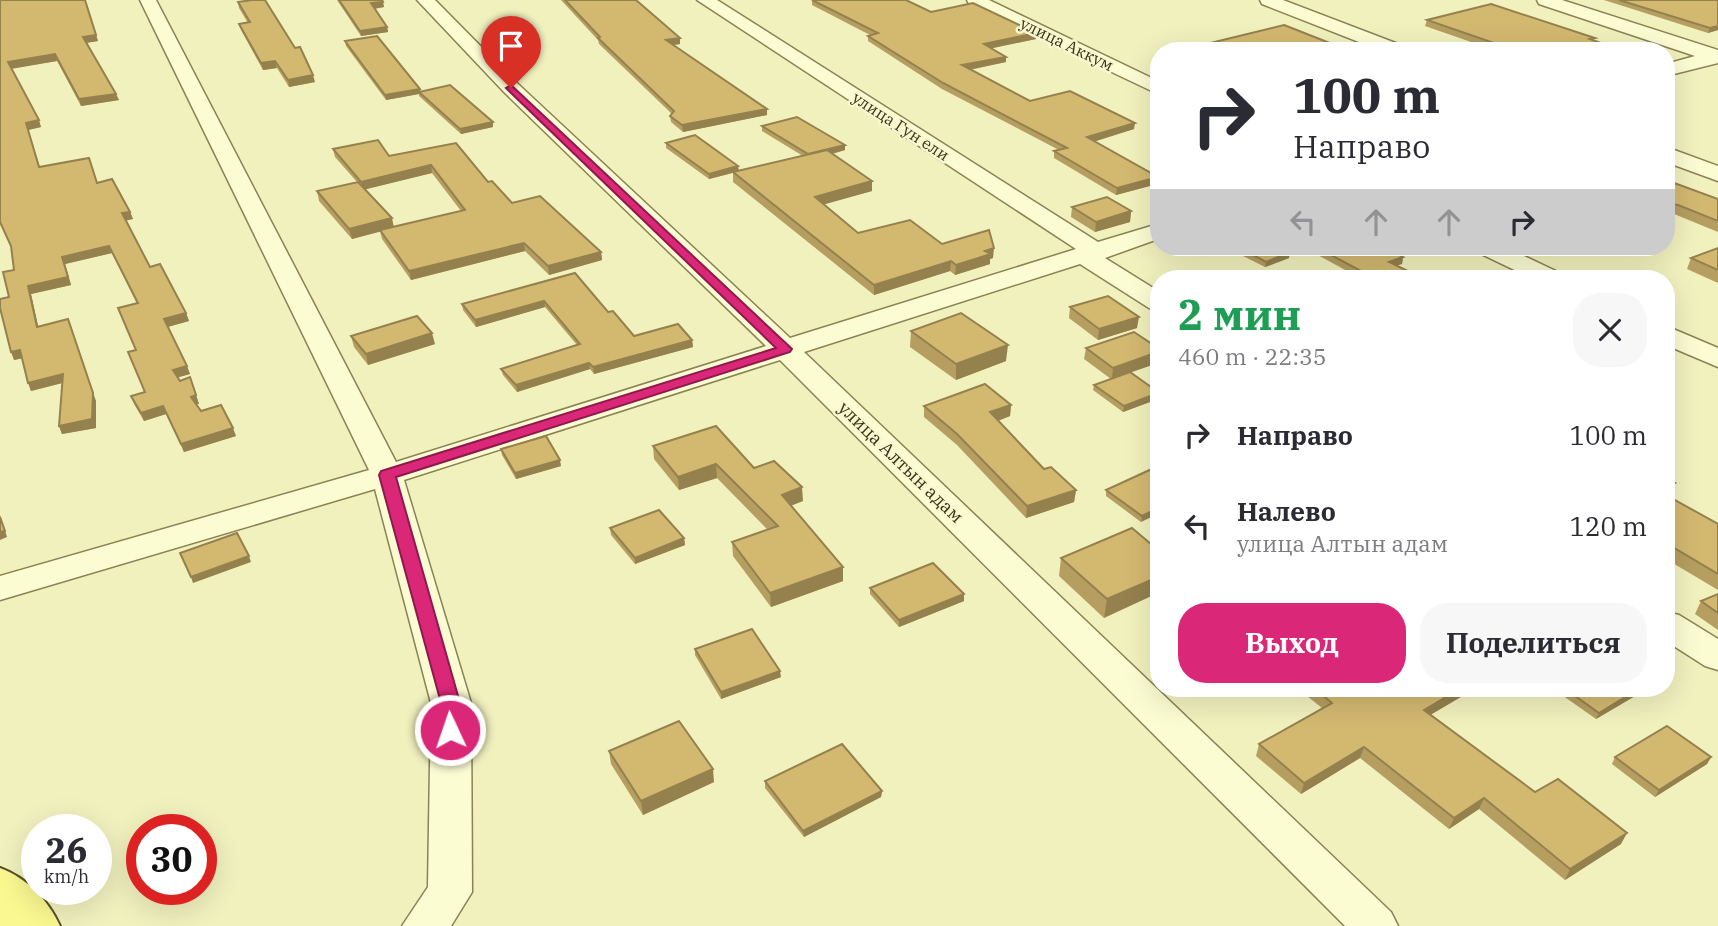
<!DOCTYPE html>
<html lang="ru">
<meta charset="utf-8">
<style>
body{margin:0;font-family:"IBM Plex Serif",serif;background:#f7f7f7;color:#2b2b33;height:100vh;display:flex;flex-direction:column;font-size:26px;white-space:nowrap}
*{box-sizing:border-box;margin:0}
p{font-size:23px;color:#7c7c81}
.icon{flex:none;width:38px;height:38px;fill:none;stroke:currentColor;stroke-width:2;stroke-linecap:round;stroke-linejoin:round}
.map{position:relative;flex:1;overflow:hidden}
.panel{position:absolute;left:1150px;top:270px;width:525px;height:427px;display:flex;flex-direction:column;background:#fff;border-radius:28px;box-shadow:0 7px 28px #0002}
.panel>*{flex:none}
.banner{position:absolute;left:1150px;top:42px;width:525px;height:214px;border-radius:28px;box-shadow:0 7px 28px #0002;background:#fff;color:#2b2b33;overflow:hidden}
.speed{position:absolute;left:21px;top:814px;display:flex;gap:14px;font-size:35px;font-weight:700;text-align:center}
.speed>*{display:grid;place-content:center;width:91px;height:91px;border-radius:50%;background:#fff;box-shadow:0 7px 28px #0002;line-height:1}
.speed small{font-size:18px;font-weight:400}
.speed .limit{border:10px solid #d22;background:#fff;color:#111}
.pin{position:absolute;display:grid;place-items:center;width:60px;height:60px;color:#fff;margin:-72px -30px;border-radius:50% 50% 50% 0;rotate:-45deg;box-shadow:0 0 7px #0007}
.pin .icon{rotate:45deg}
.me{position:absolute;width:77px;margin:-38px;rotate:357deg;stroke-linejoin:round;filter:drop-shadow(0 0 5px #0008)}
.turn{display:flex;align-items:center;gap:24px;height:147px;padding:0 28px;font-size:32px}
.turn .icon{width:91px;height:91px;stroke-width:2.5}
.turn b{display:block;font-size:49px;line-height:60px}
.lanes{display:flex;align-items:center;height:66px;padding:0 28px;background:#0003;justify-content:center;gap:35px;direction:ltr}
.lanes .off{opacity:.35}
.round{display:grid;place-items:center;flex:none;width:74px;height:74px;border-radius:28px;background:#f7f7f7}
.head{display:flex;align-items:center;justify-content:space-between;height:119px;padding:0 28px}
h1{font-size:42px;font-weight:700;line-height:52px;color:#1e9e55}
.button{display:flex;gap:14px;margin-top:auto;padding:14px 28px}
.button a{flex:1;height:80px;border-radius:28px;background:#db2777;color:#fff;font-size:28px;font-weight:700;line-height:80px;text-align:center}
.button a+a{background:#f7f7f7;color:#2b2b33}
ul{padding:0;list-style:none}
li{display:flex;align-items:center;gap:21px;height:91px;padding:0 28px}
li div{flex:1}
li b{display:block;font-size:26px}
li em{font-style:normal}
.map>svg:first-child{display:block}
</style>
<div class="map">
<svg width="1718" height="926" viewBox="0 0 1718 926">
<rect width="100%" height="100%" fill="#f1f1be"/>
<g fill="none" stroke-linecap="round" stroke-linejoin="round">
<g stroke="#8b8255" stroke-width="3">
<g id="minor">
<polygon points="140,0 156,0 396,462 766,346 504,92 417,0 435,0 518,84 790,338 1076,249 697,0 717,0 1098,242 1158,224 1158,239 1105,258 1158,291 1158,310 1149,308 1080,264 804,352 1391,912 1398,926 1345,926 780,360 404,480 471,703 472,892 451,926 402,926 428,887 431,703 375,489 0,600 0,576 369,470"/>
<polygon points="967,0 989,0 1158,81 1158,94 969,4"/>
<polygon points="1260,0 1283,0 1406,47 1408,51 1382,51 1262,4"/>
<polygon points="1537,0 1562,0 1718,50 1718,63 1666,76 1666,64 1695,56 1539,4"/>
<polygon points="1666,147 1718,166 1718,181 1666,162"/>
<polygon points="1474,247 1505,247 1560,273 1564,278 1531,278 1477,252"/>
<polygon points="1666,326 1718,348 1718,367 1666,345"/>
<polygon points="1666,612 1679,615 1718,639 1718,670 1705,666 1666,641"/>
</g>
</g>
<g stroke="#584e2a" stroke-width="4">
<path id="primary" d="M0,868C27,878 48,900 60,926H0Z"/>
</g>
<use href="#minor" fill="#fbfcd2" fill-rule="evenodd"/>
<use href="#primary" fill="#f9f891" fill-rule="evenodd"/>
</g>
<g fill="#b59e60" fill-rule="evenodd">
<polygon points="0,0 85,0 98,41 86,43 119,100 81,106 57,61 12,68 41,127 28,130 40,167 97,183 130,212 133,219 126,220 150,267 186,313 189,321 168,327 190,374 178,377 180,381 190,377 199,404 196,404 201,411 236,436 184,452 166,414 144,421 134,404 131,396 144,392 136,350 118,308 137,304 112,253 65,264 71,285 31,294 38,326 96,401 96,428 62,434 59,426 62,383 31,391 22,358 14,360 9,297 14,270 11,247"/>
<polygon points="337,0 382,0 384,7 374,9 387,27 388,32 361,36"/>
<polygon points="561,0 636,0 680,44 673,45 767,109 767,115 683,132 671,122 670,116 672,114 599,44 598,40"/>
<polygon points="812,0 931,12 1036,33 1036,39 991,48 1006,57 1006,62 970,70 1030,101 1134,129 1094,141 1157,184 1116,195 1054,158 1054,151 1059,150 942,89 868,41 868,36 870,35 812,5"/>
<polygon points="1604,0 1718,0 1718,30 1708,33"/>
<polygon points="238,2 315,82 289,87 277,68 263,70 241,30 239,24 248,23 239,8"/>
<polygon points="1427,20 1594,41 1619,50 1618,51 1497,51 1425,26"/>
<polygon points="345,41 420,89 420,92 493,122 493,127 461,134 419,96 419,94 386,100 346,46"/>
<polygon points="1198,46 1350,51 1197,51"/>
<polygon points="762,126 845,145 845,150 832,154 872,191 823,204 858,233 942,244 993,258 990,259 990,264 955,275 950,271 874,295 733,182 733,173 709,179 666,148 666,143 739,171 803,156 762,131"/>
<path d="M456,143L488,182L512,203L601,252L602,260L549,275L525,251L411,280L382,239L380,231L352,239L319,201L317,191L357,182L335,157L333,149L389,156ZM432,173L461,211L394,227L365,189Z"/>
<polygon points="1666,180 1718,199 1718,232 1674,214 1666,213"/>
<polygon points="1072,207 1131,211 1130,222 1095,232 1071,217"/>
<polygon points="1303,247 1384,247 1403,257 1402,264 1397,265 1422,278 1360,278"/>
<polygon points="1718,248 1718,283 1687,269 1691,258"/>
<polygon points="1242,249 1289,258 1265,267 1241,255"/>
<polygon points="575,273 608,312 634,336 692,340 693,347 594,374 590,369 517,392 503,375 501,369 577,345 545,307 476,327 463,310 462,304"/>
<polygon points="1070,307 1137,328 1098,340 1069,318"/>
<polygon points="911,331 1006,361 956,380 910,347"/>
<polygon points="351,336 435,344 368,365 354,347"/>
<polygon points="1086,348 1131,372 1158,392 1158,399 1123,412 1093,390 1094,385 1111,379 1084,359"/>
<polygon points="1011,405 1010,416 998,421 1044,469 1076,490 1074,502 1026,518 957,445 924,417 924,406"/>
<polygon points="653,446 754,468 803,501 791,505 843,581 771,607 733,556 732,542 768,530 717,478 679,490 654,459"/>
<polygon points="501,449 561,466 516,479 502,455"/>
<polygon points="1154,468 1141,522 1106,496 1106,490"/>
<polygon points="1666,478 1675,483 1670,495 1667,496 1718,524 1718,590 1666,559"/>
<polygon points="610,528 684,538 685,545 635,564 611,535"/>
<polygon points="1132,528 1104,618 1059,576 1061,558"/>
<polygon points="870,588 964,594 964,601 899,627 870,594"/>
<polygon points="1718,594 1718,630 1695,614 1701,601"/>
<polygon points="695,649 781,677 721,699 695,655"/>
<polygon points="1297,688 1476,688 1430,715 1535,792 1621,844 1565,880 1479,809 1449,829 1360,758 1301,794 1256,756 1259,744 1322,708"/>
<polygon points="1552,688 1636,688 1638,689 1635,696 1596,719"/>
<polygon points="609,751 714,782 643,815 611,764"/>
<polygon points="1615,757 1711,757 1707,764 1655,797 1612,764"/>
<polygon points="765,781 882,791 881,797 804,837 765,788"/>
</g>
<g fill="#94814e">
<polygon points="383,2 384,7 372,9 371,3"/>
<polygon points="1718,26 1718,30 1708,33 1710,28"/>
<polygon points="387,27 388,32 361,36 360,31"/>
<polygon points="1036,33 1036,39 984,50 984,44"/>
<polygon points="96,35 98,41 85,43 83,37"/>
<polygon points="680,38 680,44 666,46 666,40"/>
<polygon points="55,54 57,61 11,69 8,62"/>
<polygon points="1006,57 1006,62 962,71 962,65"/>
<polygon points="275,61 277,68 263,70 261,63"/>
<polygon points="313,75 315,82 289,87 288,80"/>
<polygon points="420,89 421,93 419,92 419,94 386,100 385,95"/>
<polygon points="116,94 119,100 81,106 79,99"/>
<polygon points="767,109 767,115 683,132 682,125"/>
<polygon points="39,120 41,127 28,130 26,123"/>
<polygon points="493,122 493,127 461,134 460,129"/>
<polygon points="1135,123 1134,129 1087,144 1087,137"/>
<polygon points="845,145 845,150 810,160 810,155"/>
<polygon points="431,165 432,173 363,190 361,182"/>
<polygon points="738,166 739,171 709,179 709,174"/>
<polygon points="1158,177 1157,184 1116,195 1117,188"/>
<polygon points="872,181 872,191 815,207 815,197"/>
<polygon points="1131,211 1130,222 1095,232 1096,222"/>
<polygon points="130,212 133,219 124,221 122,213"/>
<polygon points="392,218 394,228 352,239 349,229"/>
<polygon points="524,243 525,251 411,280 409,271"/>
<polygon points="109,246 112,253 65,264 71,285 31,294 40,335 37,327 28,286 62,257"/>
<polygon points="994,248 993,258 990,259 990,264 955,275 956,265 985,251"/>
<polygon points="601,252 602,260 549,275 548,266"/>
<polygon points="1290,252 1289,258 1265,267 1266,262"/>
<polygon points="1403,257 1402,264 1388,268 1389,262"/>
<polygon points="951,261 950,271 874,295 874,285"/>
<polygon points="544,301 545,307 476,327 475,320"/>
<polygon points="186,313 189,321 167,327 164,319"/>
<polygon points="1139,317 1137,328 1098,340 1099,329"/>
<polygon points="68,319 96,401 96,428 62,434 59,426"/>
<polygon points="432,333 435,344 368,365 366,354"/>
<polygon points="692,340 693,347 594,374 593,367"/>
<polygon points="1008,345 1006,361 956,380 956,364"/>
<polygon points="20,350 24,358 14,360 11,352"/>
<polygon points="1158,352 1158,363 1112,379 1113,368"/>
<polygon points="589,363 590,369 517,392 516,385"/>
<polygon points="187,366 190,374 176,378 173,370"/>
<polygon points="63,374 66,382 31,391 28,383"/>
<polygon points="1158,393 1158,399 1123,412 1124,406"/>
<polygon points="196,395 199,404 194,405 191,397"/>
<polygon points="1011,405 1010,416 989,424 990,412"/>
<polygon points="163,406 166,414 144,421 141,413"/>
<polygon points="233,428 236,436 184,452 181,444"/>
<polygon points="560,460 561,466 516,479 515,473"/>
<polygon points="716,464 717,478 679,490 678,477"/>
<polygon points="1675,483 1670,495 1666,497 1666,487"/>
<polygon points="802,487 803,501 783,509 782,495"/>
<polygon points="1076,490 1074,502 1026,518 1027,506"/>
<polygon points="1158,508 1158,514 1141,522 1142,516"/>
<polygon points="0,515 7,537 0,540"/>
<polygon points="684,538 685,545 635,564 635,558"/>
<polygon points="249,556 251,562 193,583 191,577"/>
<polygon points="843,567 843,581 771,607 770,593"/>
<polygon points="1158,577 1158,593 1104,618 1107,599"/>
<polygon points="964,594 964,601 899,627 899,620"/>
<polygon points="780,671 781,677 721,699 721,692"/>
<polygon points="1461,688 1476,688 1420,721 1424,710"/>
<polygon points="1638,689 1635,696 1596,719 1599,713"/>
<polygon points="1364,747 1360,758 1301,794 1304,783"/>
<polygon points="1711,757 1707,764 1655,797 1659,790"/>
<polygon points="713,769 714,782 643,815 641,801"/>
<polygon points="882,791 881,797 804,837 803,831"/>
<polygon points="1484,798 1479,809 1449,829 1454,818"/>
<polygon points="1627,833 1621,844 1565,880 1570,869"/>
</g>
<g fill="#d3b870" stroke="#94814e" stroke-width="2">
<polygon points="0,0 85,0 96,35 83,37 116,94 79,99 55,54 8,62 39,120 26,123 39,167 89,158 97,183 112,179 130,212 122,213 150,267 160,264 186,313 164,319 187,366 173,370 180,381 190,377 196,395 191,397 201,411 221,405 233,428 181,444 163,406 141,413 131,396 145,392 128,352 136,350 118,308 138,303 109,246 62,257 68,277 28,286 37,327 68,319 93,393 92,419 59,426 63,374 28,383 20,350 11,352 0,308 0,299 9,297 3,272 14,270 11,246 0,222"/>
<polygon points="252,0 265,0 295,48 300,47 313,75 288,80 275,61 261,63 239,24 250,22 238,2"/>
<polygon points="339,0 382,0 383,2 371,3 387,27 360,31"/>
<polygon points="565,0 636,0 680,38 666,40 767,109 682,125 670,116 674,111 598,38 600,37"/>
<polygon points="812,0 906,0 931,12 973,3 1036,33 984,44 1006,57 962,65 1030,101 1070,91 1135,123 1087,137 1158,177 1117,188 1054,151 1067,148 943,83 868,36 878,33"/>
<polygon points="1619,0 1718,0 1718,26 1710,28"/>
<polygon points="1491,4 1595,38 1590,39 1619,50 1614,51 1517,51 1427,20"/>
<polygon points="1284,25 1350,51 1210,51 1198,46"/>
<polygon points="377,36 420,89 385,95 345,41"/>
<polygon points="450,85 493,122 460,129 419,92"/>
<polygon points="797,117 845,145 808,154 762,126"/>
<polygon points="695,135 738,166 709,174 666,143"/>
<polygon points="378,140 389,156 456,143 488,182 492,181 512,203 540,196 601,252 548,266 524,243 409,271 380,230 465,210 431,165 361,182 333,149"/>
<polygon points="827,150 872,181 815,197 858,233 910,220 942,244 989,230 994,248 985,251 991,254 956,265 951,261 874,285 733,172"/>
<polygon points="1666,180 1718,199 1718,221 1678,205 1669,204 1666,205"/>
<polygon points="358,182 392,218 349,229 317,191"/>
<polygon points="1107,197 1131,211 1096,222 1072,207"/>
<polygon points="1249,247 1279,247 1290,252 1266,262 1242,249"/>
<polygon points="1316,247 1384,247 1403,257 1389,262 1422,278 1374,278"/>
<polygon points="1718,248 1718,270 1691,258"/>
<polygon points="1266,272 1274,278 1241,278"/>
<polygon points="575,273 608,312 613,311 634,336 678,324 692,340 593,367 589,363 516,385 501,369 580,344 544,301 475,320 462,304"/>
<polygon points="1108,296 1139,317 1099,329 1070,307"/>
<polygon points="961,313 1008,345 956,364 911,331"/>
<polygon points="417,316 432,333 366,354 351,336"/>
<polygon points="1134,332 1158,348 1158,352 1113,368 1086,348"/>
<polygon points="1130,372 1158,392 1158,393 1124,406 1094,385"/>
<polygon points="985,384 1011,405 990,412 1044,469 1051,467 1076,490 1027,506 957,434 924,406"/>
<polygon points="716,426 754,468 774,461 802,487 782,495 843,567 770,593 732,542 778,526 716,464 678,477 653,446"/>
<polygon points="546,436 560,460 515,473 501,449"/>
<polygon points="1154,468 1158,471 1158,508 1142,516 1106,490"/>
<polygon points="1666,478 1675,483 1666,487"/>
<polygon points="1666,495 1718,524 1718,574 1666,543 1666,526 1672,523 1666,519"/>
<polygon points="659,510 684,538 635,558 610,528"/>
<polygon points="0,517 5,531 0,532"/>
<polygon points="1132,528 1158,550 1158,577 1107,599 1061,558"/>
<polygon points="237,533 249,556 191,577 180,553"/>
<polygon points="933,563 964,594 899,620 870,588"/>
<polygon points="1718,594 1718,613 1701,601"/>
<polygon points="752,629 780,671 721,692 695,649"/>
<polygon points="1314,688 1461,688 1424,710 1535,792 1558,779 1627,833 1570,869 1484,798 1454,818 1364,747 1304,783 1259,744 1332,703"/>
<polygon points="1564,688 1636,688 1638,689 1599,713"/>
<polygon points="679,721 713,769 641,801 609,751"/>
<polygon points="1667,726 1711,757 1659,790 1615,757"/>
<polygon points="842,744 882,791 803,831 765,781"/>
</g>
<polygon fill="#db2777" stroke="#8e194d" stroke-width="2" points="511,85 792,349 790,352 396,477 460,703 461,730 458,735 450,737 443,735 440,730 441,703 379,475 381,471 776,348 508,90 506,88"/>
<g text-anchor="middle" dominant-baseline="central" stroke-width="5" stroke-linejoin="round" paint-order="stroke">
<g font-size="16" fill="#39331b" stroke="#f7f8ce">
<text transform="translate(1067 44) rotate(26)">улица Аккум</text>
<text transform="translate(901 126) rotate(33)">улица Гун ели</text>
</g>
<g font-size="18" fill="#39331b" stroke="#f7f8ce">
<text transform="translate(901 462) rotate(44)">улица Алтын адам</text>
</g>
</g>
</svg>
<div class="speed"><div>26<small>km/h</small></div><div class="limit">30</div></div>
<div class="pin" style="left:511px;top:88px;background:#d93025"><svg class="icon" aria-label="arrive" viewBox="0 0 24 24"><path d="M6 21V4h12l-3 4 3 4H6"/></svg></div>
<svg class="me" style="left:450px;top:730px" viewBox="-20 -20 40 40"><circle r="17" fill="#db2777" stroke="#fff" stroke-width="3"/><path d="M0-11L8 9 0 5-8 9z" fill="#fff"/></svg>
<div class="banner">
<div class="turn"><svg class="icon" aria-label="right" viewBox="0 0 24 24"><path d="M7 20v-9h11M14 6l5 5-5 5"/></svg><div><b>100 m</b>Направо</div></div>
<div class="lanes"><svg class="icon off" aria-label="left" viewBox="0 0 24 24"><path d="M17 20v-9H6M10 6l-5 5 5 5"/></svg><svg class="icon off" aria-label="ahead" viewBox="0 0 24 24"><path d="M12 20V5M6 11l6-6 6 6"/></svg><svg class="icon off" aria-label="ahead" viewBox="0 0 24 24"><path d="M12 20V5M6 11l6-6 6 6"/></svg><svg class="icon" aria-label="right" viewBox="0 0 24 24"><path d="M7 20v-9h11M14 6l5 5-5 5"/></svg></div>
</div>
<section class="panel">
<div class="head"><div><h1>2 мин</h1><p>460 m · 22:35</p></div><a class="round"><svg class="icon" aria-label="close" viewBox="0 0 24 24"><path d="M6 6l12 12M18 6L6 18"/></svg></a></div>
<ul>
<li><svg class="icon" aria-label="right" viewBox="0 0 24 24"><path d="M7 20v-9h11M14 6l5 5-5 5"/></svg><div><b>Направо</b></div><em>100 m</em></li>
<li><svg class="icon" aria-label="left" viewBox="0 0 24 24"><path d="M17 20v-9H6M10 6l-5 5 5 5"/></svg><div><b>Налево</b><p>улица Алтын адам</p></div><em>120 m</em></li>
</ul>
<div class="button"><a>Выход</a><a>Поделиться</a></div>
</section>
</div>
